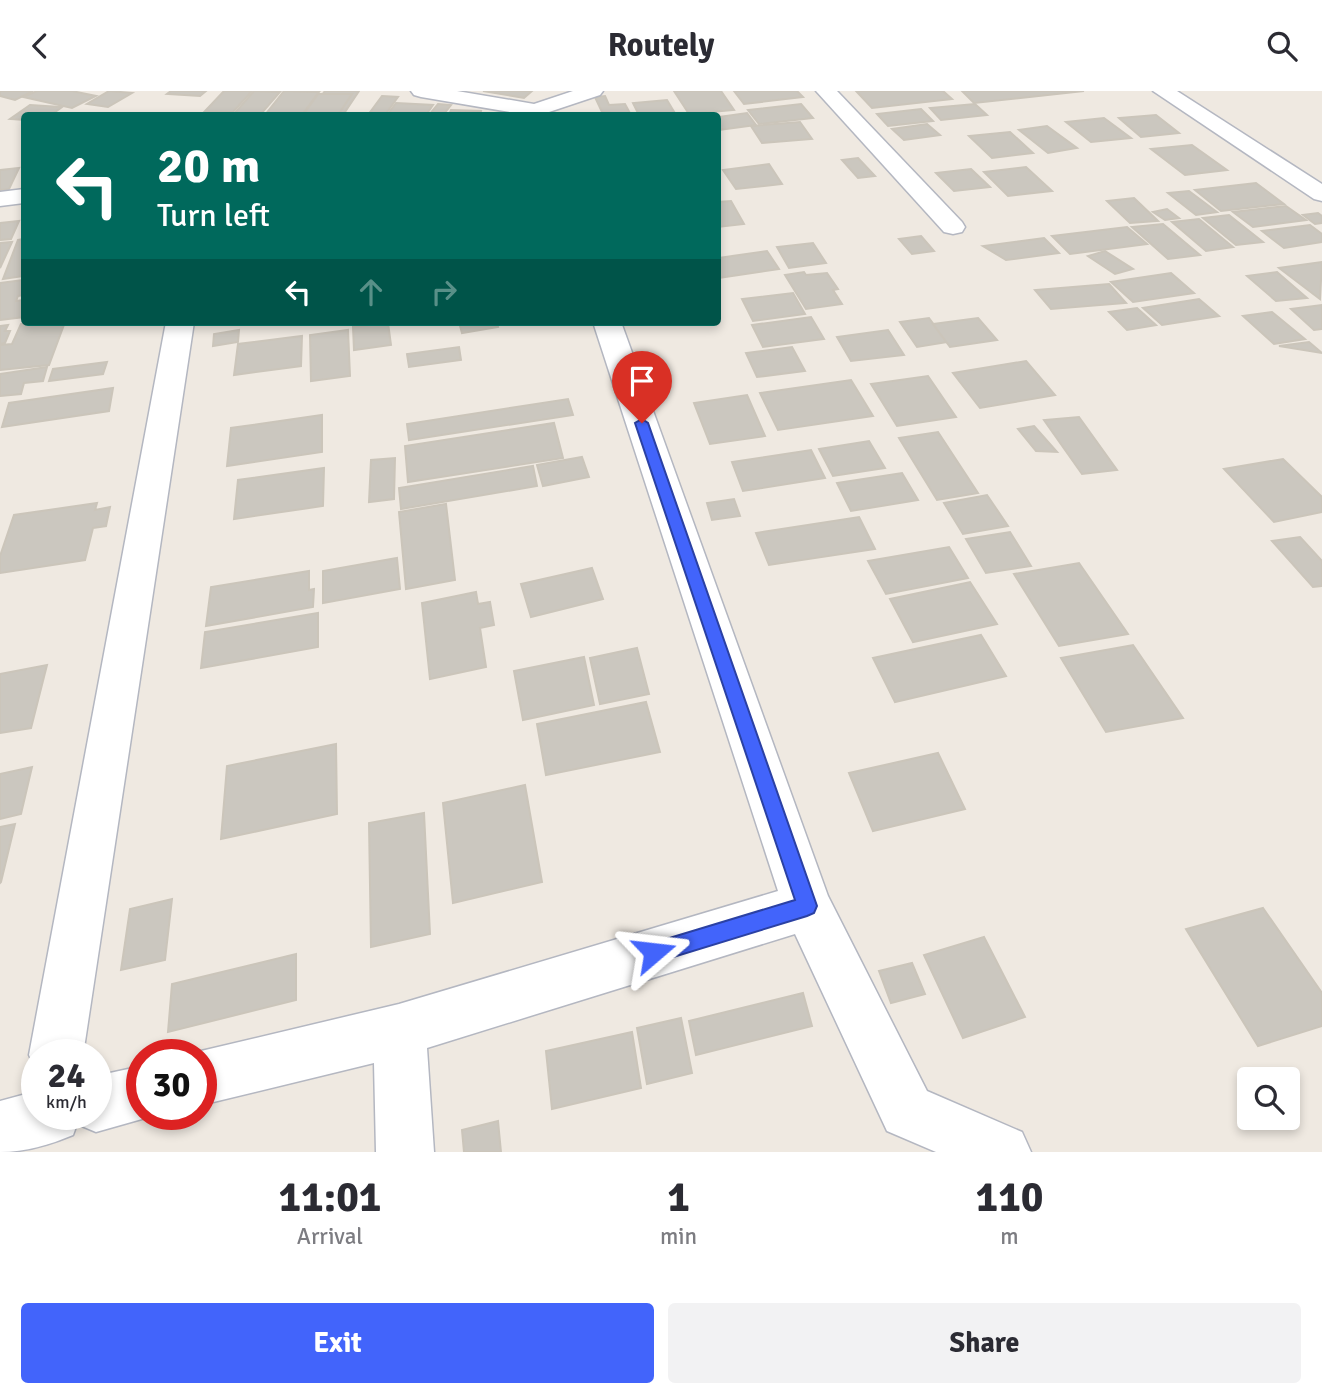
<!DOCTYPE html>
<style>
body{margin:0;font-family:Signika,sans-serif;background:#f2f2f3;color:#2b2b33;height:100vh;display:flex;flex-direction:column;font-size:26px;white-space:nowrap}
*{box-sizing:border-box;margin:0}
p{font-size:23px;color:#7c7c81}
.icon{flex:none;width:38px;height:38px;fill:none;stroke:currentColor;stroke-width:2;stroke-linecap:round;stroke-linejoin:round}
.map{position:relative;height:1061px;overflow:hidden}
.details{display:flex;flex-direction:column;background:#fff;flex:1}
.details>*{flex:none}
.guide{position:absolute;left:21px;top:21px;width:700px;height:214px;border-radius:7px;box-shadow:0 4px 10px #0003;background:#00695c;color:#fff;overflow:hidden}
.controls{position:absolute;left:1237px;top:976px;display:grid;gap:14px}
.controls a{display:grid;place-items:center;width:63px;height:63px;border-radius:7px;background:#fff;box-shadow:0 4px 10px #0003;font-size:35px}
.speed{position:absolute;left:21px;top:948px;display:flex;gap:14px;font-size:35px;font-weight:700;text-align:center}
.speed>*{display:grid;place-content:center;width:91px;height:91px;border-radius:50%;background:#fff;box-shadow:0 4px 10px #0003;line-height:1}
.speed small{font-size:18px;font-weight:400}
.speed .limit{border:10px solid #d22;background:#fff;color:#111}
.pin{position:absolute;display:grid;place-items:center;width:60px;height:60px;color:#fff;margin:-72px -30px;border-radius:50% 50% 50% 0;rotate:-45deg;box-shadow:0 0 7px #0007}
.pin .icon{rotate:45deg}
.me{position:absolute;width:77px;margin:-38px;rotate:73deg;stroke-linejoin:round;filter:drop-shadow(0 0 5px #0008)}
.turn{display:flex;align-items:center;gap:24px;height:147px;padding:0 21px;font-size:32px}
.turn .icon{width:91px;height:91px;stroke-width:2.5}
.turn b{display:block;font-size:49px;line-height:60px}
.lanes{display:flex;align-items:center;height:66px;padding:0 21px;background:#0003;justify-content:center;gap:35px;direction:ltr}
.lanes .off{opacity:.35}
.eta{display:flex;justify-content:space-evenly;align-items:center;height:119px;text-align:center}
.eta b{font-size:42px;font-weight:700;line-height:49px}
.action{display:flex;gap:14px;margin-top:auto;padding:14px 21px}
.action a{flex:1;height:80px;border-radius:7px;background:#4264fb;color:#fff;font-size:28px;font-weight:700;line-height:80px;text-align:center}
.action a+a{background:#f2f2f3;color:#2b2b33}
header{display:flex;justify-content:space-between;align-items:center;height:91px;padding:0 21px;background:#fff;font-size:32px;font-weight:700}
.map>svg:first-child{display:block}
</style>
<header><svg class="icon" aria-label="back" viewBox="0 0 24 24"><path d="M15 5l-7 7 7 7"/></svg>Routely<svg class="icon" aria-label="search" viewBox="0 0 24 24"><circle cx="10" cy="10" r="6"/><path d="M15 15l6 6"/></svg></header>
<div class="map">
<svg width="1322" height="1061" viewBox="0 0 1322 1061">
<rect width="100%" height="100%" fill="#efe9e1"/>
<g fill="#cbc7bf" stroke="#cbc5ba" stroke-width="2">
<polygon points="0,0 33,0 15,9 0,5"/>
<polygon points="37,0 72,0 96,5 72,17 23,6"/>
<polygon points="109,0 132,2 108,16 87,13"/>
<polygon points="171,0 206,0 200,5 167,3"/>
<polygon points="224,0 252,0 233,21 205,20"/>
<polygon points="254,0 280,1 260,24 233,24"/>
<polygon points="284,0 319,1 302,24 265,24"/>
<polygon points="325,0 359,0 343,24 307,24"/>
<polygon points="483,0 532,0 524,7"/>
<polygon points="674,0 721,0 734,19 689,23"/>
<polygon points="734,0 797,0 803,6 744,13"/>
<polygon points="856,0 943,0 952,8 872,17"/>
<polygon points="962,0 1084,0 974,12"/>
<polygon points="318,3 352,3 338,24 303,24"/>
<polygon points="382,5 398,6 385,24 368,24"/>
<polygon points="605,5 609,14 625,13 631,24 602,21 595,6"/>
<polygon points="667,9 676,24 639,24 633,12"/>
<polygon points="396,12 433,14 426,24 387,24"/>
<polygon points="438,13 451,14 443,24 429,24"/>
<polygon points="801,13 813,27 759,33 748,19"/>
<polygon points="975,13 987,24 941,29 930,17"/>
<polygon points="30,14 62,16 51,24 24,24 24,29 10,28"/>
<polygon points="921,18 933,30 888,35 877,23"/>
<polygon points="451,19 481,20 480,24 449,24"/>
<polygon points="747,22 756,34 718,39 718,26"/>
<polygon points="1156,24 1179,42 1141,46 1119,27"/>
<polygon points="1104,27 1131,47 1091,51 1066,31"/>
<polygon points="800,31 812,48 762,52 751,35"/>
<polygon points="927,33 940,44 904,49 892,38"/>
<polygon points="1047,35 1077,57 1048,62 1019,39"/>
<polygon points="1010,41 1033,62 992,67 969,45"/>
<polygon points="1192,54 1227,79 1185,84 1151,58"/>
<polygon points="858,67 875,85 858,87 842,69"/>
<polygon points="769,73 782,93 736,98 723,79"/>
<polygon points="1026,76 1052,100 1008,105 984,81"/>
<polygon points="19,77 9,98 0,99 0,79"/>
<polygon points="971,78 990,96 954,100 936,82"/>
<polygon points="1256,92 1284,113 1221,120 1195,99"/>
<polygon points="1189,100 1217,121 1196,124 1168,102"/>
<polygon points="1134,107 1158,130 1130,132 1107,110"/>
<polygon points="731,110 744,133 718,136 718,111"/>
<polygon points="1286,115 1306,129 1253,136 1233,121"/>
<polygon points="1167,118 1179,127 1165,129 1153,121"/>
<polygon points="1318,122 1322,125 1322,132 1315,133 1303,124"/>
<polygon points="1229,124 1263,151 1236,154 1203,127"/>
<polygon points="1199,128 1233,156 1206,160 1172,131"/>
<polygon points="19,130 11,148 0,149 0,132"/>
<polygon points="1163,133 1200,164 1168,168 1132,136"/>
<polygon points="1310,134 1322,143 1322,151 1284,157 1262,140"/>
<polygon points="1127,136 1147,153 1070,163 1052,145"/>
<polygon points="921,145 934,160 912,163 899,148"/>
<polygon points="1044,147 1059,162 1006,169 983,155"/>
<polygon points="24,148 24,185 3,188 18,149"/>
<polygon points="12,151 0,177 0,152"/>
<polygon points="813,152 826,172 789,177 777,156"/>
<polygon points="767,160 779,178 718,187 718,167"/>
<polygon points="1105,160 1133,178 1115,183 1088,165"/>
<polygon points="1322,171 1320,208 1279,177"/>
<polygon points="804,181 806,184 827,182 838,198 833,199 842,213 806,218 785,184"/>
<polygon points="1277,181 1307,207 1276,210 1247,185"/>
<polygon points="1171,182 1194,202 1133,211 1111,191"/>
<polygon points="24,189 24,204 18,205 16,210 24,209 24,226 0,229 0,192"/>
<polygon points="1109,193 1126,212 1051,218 1035,199"/>
<polygon points="793,202 805,223 753,230 742,208"/>
<polygon points="1199,208 1219,225 1162,234 1143,217"/>
<polygon points="1322,214 1322,238 1314,239 1291,218"/>
<polygon points="1137,217 1156,234 1127,239 1109,221"/>
<polygon points="1272,221 1305,248 1274,253 1243,225"/>
<polygon points="811,226 824,248 763,256 752,234"/>
<polygon points="929,227 947,251 917,256 900,231"/>
<polygon points="978,227 997,249 950,256 933,233"/>
<polygon points="38,231 65,231 49,274 0,279 0,254 12,253 21,233"/>
<polygon points="459,231 497,231 498,236 462,242"/>
<polygon points="388,232 391,254 354,259 353,236"/>
<polygon points="8,234 5,240 10,240 5,252 0,253 0,235"/>
<polygon points="239,239 238,251 213,255 214,243"/>
<polygon points="348,239 350,285 311,290 310,244"/>
<polygon points="888,239 904,264 851,270 837,246"/>
<polygon points="302,245 301,275 234,284 238,253"/>
<polygon points="1309,251 1322,262 1279,255"/>
<polygon points="459,256 461,269 409,276 407,263"/>
<polygon points="792,256 805,280 757,286 746,262"/>
<polygon points="1026,270 1055,304 980,317 953,282"/>
<polygon points="107,271 103,283 49,290 53,278"/>
<polygon points="47,276 43,290 24,292 21,303 0,305 0,283"/>
<polygon points="928,285 956,326 897,335 871,293"/>
<polygon points="851,289 873,325 778,339 760,302"/>
<polygon points="113,297 109,320 2,336 9,312"/>
<polygon points="747,304 765,345 710,353 694,312"/>
<polygon points="568,308 573,324 409,349 407,333"/>
<polygon points="322,324 322,361 227,375 231,337"/>
<polygon points="1079,326 1117,379 1082,383 1044,329"/>
<polygon points="554,332 563,367 408,391 405,355"/>
<polygon points="1034,335 1057,361 1036,360 1018,338"/>
<polygon points="938,341 978,402 937,409 899,347"/>
<polygon points="869,350 885,377 833,385 819,358"/>
<polygon points="811,359 825,387 743,400 732,371"/>
<polygon points="582,366 589,386 543,395 537,374"/>
<polygon points="395,367 394,408 369,411 371,369"/>
<polygon points="1283,368 1322,406 1322,421 1274,431 1224,378"/>
<polygon points="533,375 537,395 401,418 399,397"/>
<polygon points="324,377 323,415 234,428 238,389"/>
<polygon points="902,382 918,409 851,420 837,392"/>
<polygon points="987,404 1008,435 963,443 944,412"/>
<polygon points="734,408 740,425 712,429 707,412"/>
<polygon points="97,412 95,419 110,416 106,435 93,437 85,469 0,482 0,465 14,424"/>
<polygon points="446,413 455,489 406,498 399,421"/>
<polygon points="859,426 875,458 769,474 756,442"/>
<polygon points="1010,441 1031,475 986,482 966,448"/>
<polygon points="1300,446 1322,470 1322,495 1313,496 1272,450"/>
<polygon points="949,456 968,487 886,503 868,470"/>
<polygon points="397,467 400,498 323,512 323,480"/>
<polygon points="1079,472 1128,543 1059,555 1014,483"/>
<polygon points="592,477 603,508 531,526 521,493"/>
<polygon points="309,480 309,499 314,498 313,516 206,535 211,496"/>
<polygon points="970,491 997,533 913,551 890,508"/>
<polygon points="476,501 478,513 490,511 494,534 480,537 486,576 430,588 422,512"/>
<polygon points="318,522 318,556 201,577 205,541"/>
<polygon points="981,544 1006,585 895,611 873,567"/>
<polygon points="1133,554 1183,627 1106,641 1061,567"/>
<polygon points="637,557 649,603 600,613 590,567"/>
<polygon points="584,566 594,614 523,629 514,580"/>
<polygon points="47,574 31,637 0,642 0,583"/>
<polygon points="646,611 660,661 546,684 537,633"/>
<polygon points="336,653 337,723 221,748 227,675"/>
<polygon points="938,662 965,718 873,740 849,682"/>
<polygon points="32,676 21,723 0,728 0,683"/>
<polygon points="525,694 542,791 453,812 443,712"/>
<polygon points="424,722 430,843 371,856 369,732"/>
<polygon points="15,733 1,791 0,792 0,736"/>
<polygon points="172,808 165,869 121,879 130,818"/>
<polygon points="1263,817 1322,902 1322,935 1258,955 1186,838"/>
<polygon points="984,846 1025,926 963,947 924,864"/>
<polygon points="296,863 296,909 168,941 172,893"/>
<polygon points="912,872 925,903 891,912 879,880"/>
<polygon points="803,902 812,935 696,964 689,930"/>
<polygon points="681,927 692,982 647,993 637,937"/>
<polygon points="632,941 641,997 552,1018 546,960"/>
<polygon points="498,1030 501,1061 464,1061 462,1039"/>
</g>
<g fill="none" stroke-linecap="round" stroke-linejoin="round">
<g stroke="#b4b7c1" stroke-width="3">
<g id="minor">
<polygon points="411,0 457,0 534,13 573,0 603,0 600,4 546,22 547,24 527,24 421,6 414,4"/>
<polygon points="816,0 837,0 962,131 965,136 962,141 953,143 944,141"/>
<polygon points="1153,0 1177,0 1322,93 1322,110 1314,108"/>
<polygon points="24,98 24,112 0,115 0,101"/>
<polygon points="166,231 194,231 83,964 37,964 37,982 29,964"/>
<polygon points="593,231 621,231 828,805 927,1000 1022,1041 1031,1061 936,1061 887,1040 795,843 427,957 434,1061 376,1061 374,972 201,1014 201,964 190,964 201,960 399,913 778,800"/>
<path d="M142,975V1024H156L96,1041L77,1033L73,1044C49,1054 26,1061 0,1061V1010L37,1000V1024H96V985Z"/>
</g>
</g>
<use href="#minor" fill="#fff" fill-rule="evenodd"/>
</g>
<polygon fill="#4264fb" stroke="#2b41a3" stroke-width="2" points="642,328 648,332 817,815 814,822 807,825 654,872 646,869 643,861 646,854 795,809 635,332"/>
</svg>
<div class="controls">
<a><svg class="icon" aria-label="search" viewBox="0 0 24 24"><circle cx="10" cy="10" r="6"/><path d="M15 15l6 6"/></svg></a>
</div>
<div class="speed"><div>24<small>km/h</small></div><div class="limit">30</div></div>
<div class="pin" style="left:642px;top:332px;background:#d93025"><svg class="icon" aria-label="arrive" viewBox="0 0 24 24"><path d="M6 21V4h12l-3 4 3 4H6"/></svg></div>
<svg class="me" style="left:654px;top:861px" viewBox="-20 -20 40 40"><path d="M0-17L14 15 0 8-14 15z" fill="#4264fb" stroke="#fff" stroke-width="4"/></svg>
<div class="guide">
<div class="turn"><svg class="icon" aria-label="left" viewBox="0 0 24 24"><path d="M17 20v-9H6M10 6l-5 5 5 5"/></svg><div><b>20 m</b>Turn left</div></div>
<div class="lanes"><svg class="icon" aria-label="left" viewBox="0 0 24 24"><path d="M17 20v-9H6M10 6l-5 5 5 5"/></svg><svg class="icon off" aria-label="ahead" viewBox="0 0 24 24"><path d="M12 20V5M6 11l6-6 6 6"/></svg><svg class="icon off" aria-label="right" viewBox="0 0 24 24"><path d="M7 20v-9h11M14 6l5 5-5 5"/></svg></div>
</div>
</div>
<section class="details">
<div class="eta">
<div><b>11:01</b><p>Arrival</p></div>
<div><b>1</b><p>min</p></div>
<div><b>110</b><p>m</p></div>
</div>
<div class="action"><a>Exit</a><a>Share</a></div>
</section>
